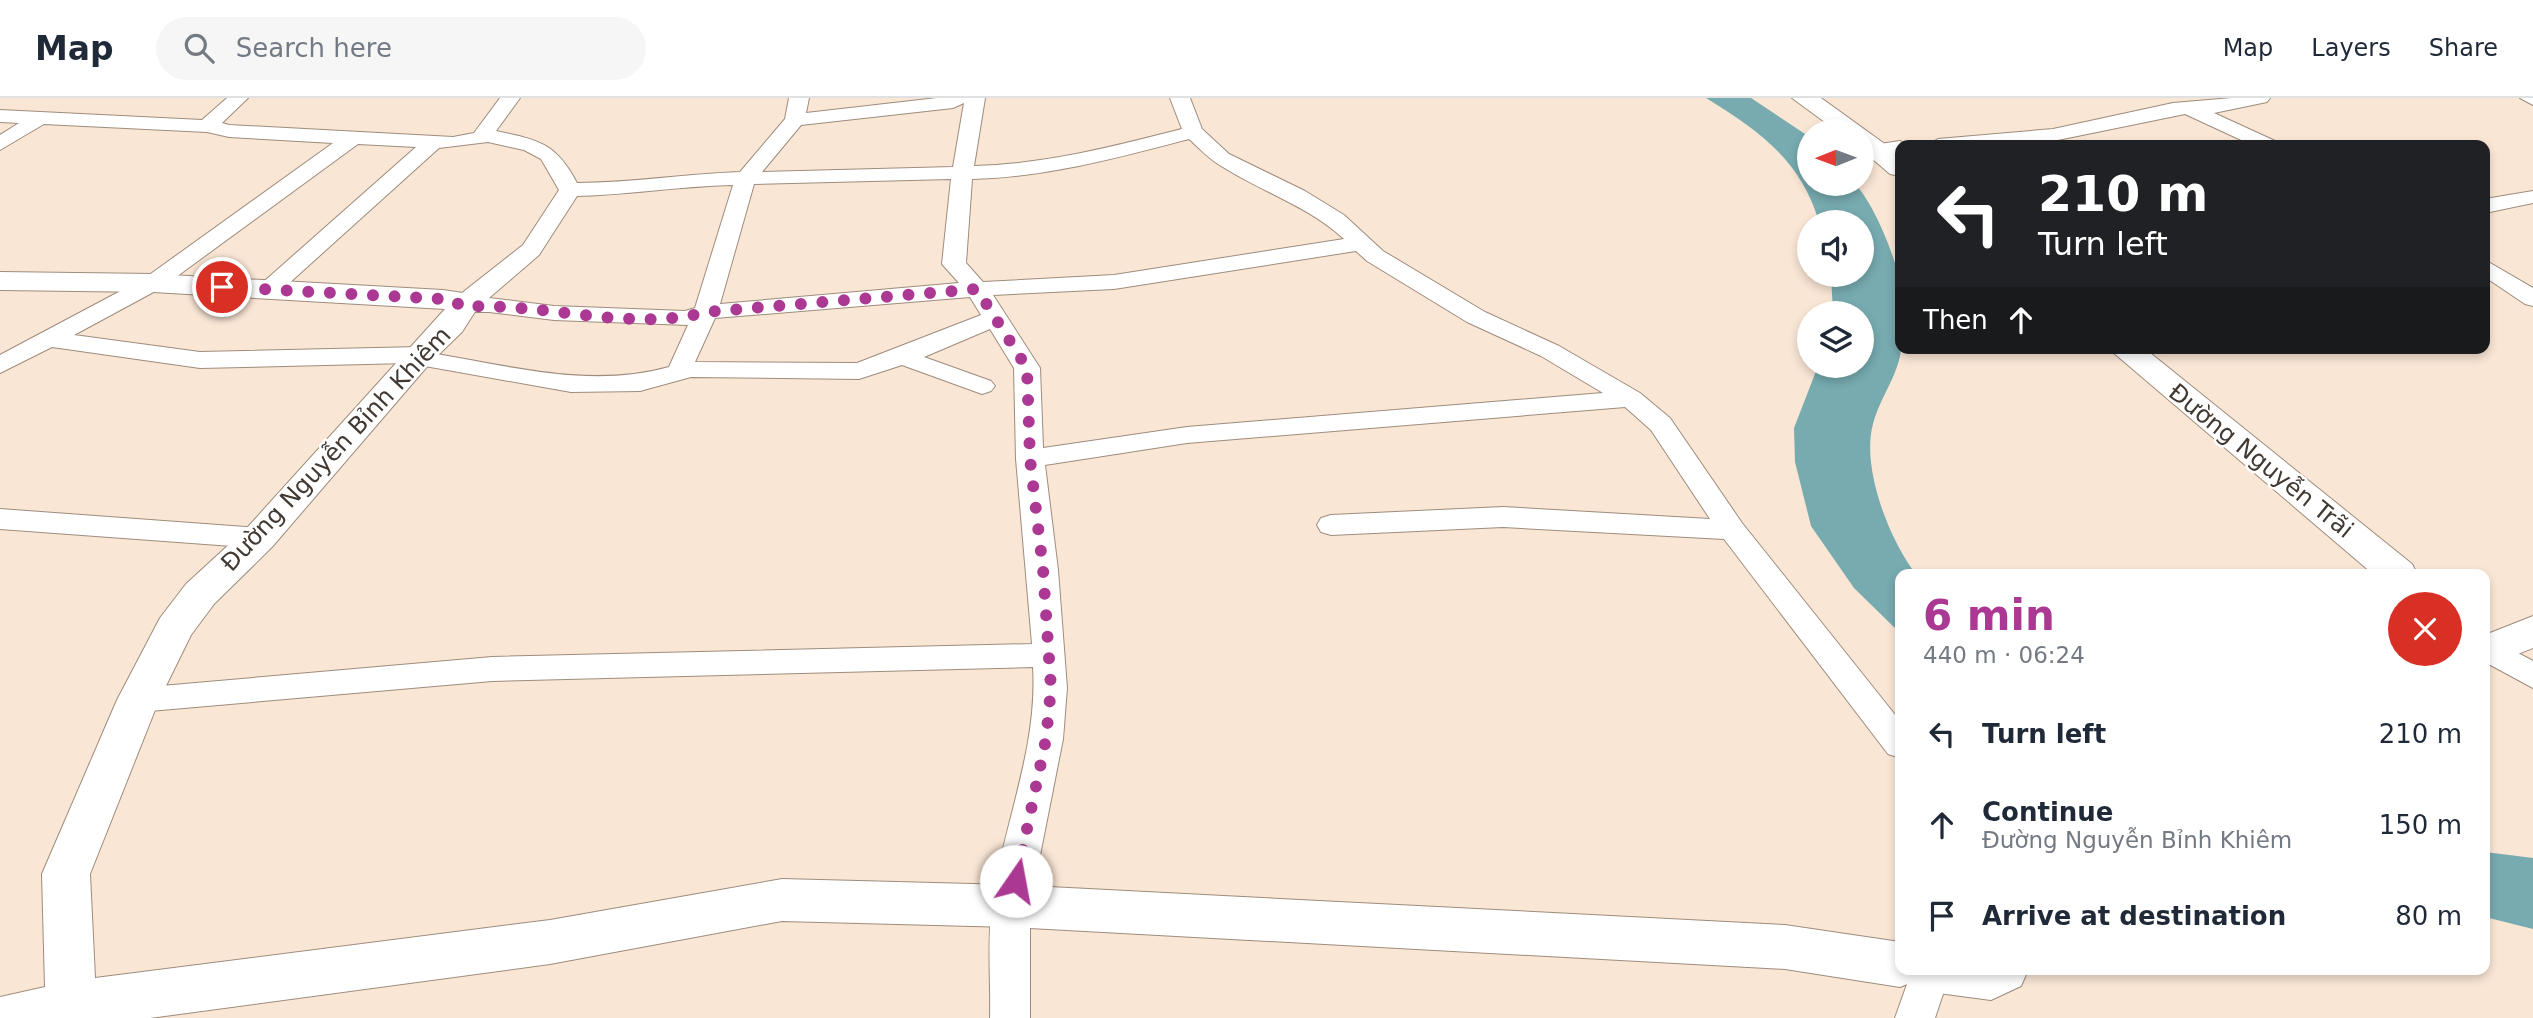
<!DOCTYPE html>
<meta charset="utf-8">
<style>
body{margin:0;font-family:"DejaVu Sans",sans-serif;background:#f6f6f7;color:#1f2937;height:100vh;display:flex;flex-direction:column;font-size:26px;white-space:nowrap}
*{box-sizing:border-box;margin:0}
p{font-size:23px;color:#747a83}
.icon{flex:none;width:38px;height:38px;fill:none;stroke:currentColor;stroke-width:2;stroke-linecap:round;stroke-linejoin:round}
.map{position:relative;flex:1;overflow:hidden}
.details{position:absolute;left:1895px;top:471px;width:595px;height:406px;display:flex;flex-direction:column;background:#fff;border-radius:14px;box-shadow:0 4px 10px #0003}
.details>*{flex:none}
.guide{position:absolute;left:1895px;top:42px;width:595px;height:214px;border-radius:14px;box-shadow:0 4px 10px #0003;background:#202124;color:#fff;overflow:hidden}
.needle{width:46px;rotate:269deg}
.fabs{position:absolute;left:1797px;top:21px;display:grid;gap:14px}
.fabs a{display:grid;place-items:center;width:77px;height:77px;border-radius:50%;background:#fff;box-shadow:0 4px 10px #0003;font-size:35px}
.pin{position:absolute;display:grid;place-items:center;width:60px;height:60px;color:#fff;margin:-30px;border:4px solid #fff;border-radius:50%;box-shadow:0 2px 7px #0007}
.me{position:absolute;width:77px;margin:-38px;rotate:12deg;stroke-linejoin:round;filter:drop-shadow(0 0 5px #0008)}
.turn{display:flex;align-items:center;gap:24px;height:147px;padding:0 28px;font-size:32px}
.turn .icon{width:91px;height:91px;stroke-width:2.5}
.turn b{display:block;font-size:49px;line-height:60px}
.then{display:flex;align-items:center;height:66px;padding:0 28px;background:#0003;gap:14px;font-size:26px}
.round{display:grid;place-items:center;flex:none;width:74px;height:74px;border-radius:37px;background:#f6f6f7}
.overview{display:flex;align-items:center;justify-content:space-between;height:119px;padding:0 28px}
h1{font-size:42px;font-weight:800;line-height:52px;color:#ab3993}
ul{padding:0;list-style:none}
li{display:flex;align-items:center;gap:21px;height:91px;padding:0 28px}
li div{flex:1}
li b{display:block;font-size:26px}
li em{font-style:normal}
header{display:flex;align-items:center;gap:42px;box-sizing:border-box;height:98px;padding:0 35px;background:#fff;border-bottom:2px solid #e0e1e3}
header strong{font-size:33px}
nav{display:flex;gap:38px;margin-inline-start:auto;font-size:24px}
.search{width:490px;height:63px;background:#f6f6f7;display:flex;align-items:center;gap:18px;box-sizing:border-box;padding:0 24px;border-radius:38px;color:#747a83;font-size:26px}
.map>svg:first-child{display:block}
</style>
<header>
<strong>Map</strong>
<div class="search"><svg class="icon" aria-label="search" viewBox="0 0 24 24"><circle cx="10" cy="10" r="6"/><path d="M15 15l6 6"/></svg>Search here</div>
<nav><a>Map</a><a>Layers</a><a>Share</a></nav>
</header>
<div class="map">
<svg width="2533" height="920" viewBox="0 0 2533 920">
<rect width="100%" height="100%" fill="#fae6d5"/>
<g fill="#77abb0">
<path d="M1706,0H1751L1805,36L1809,41L1810,86H1855C1873,104 1897,161 1900,187C1903,206 1903,233 1901,251C1899,276 1879,301 1873,326C1861,369 1889,442 1916,476H1900V535L1854,490L1811,428L1795,364L1794,330L1818,268H1862V215H1833L1831,177H1862V124H1819C1801,62 1758,32 1706,0Z"/>
<polygon points="2485,754 2533,760 2533,831 2485,819"/>
</g>
<g fill="none" stroke-linecap="round" stroke-linejoin="round">
<g stroke="#9e8c7c" stroke-width="2">
<g id="street">
<path d="M227,0H248L222,25L229,27L453,39L474,35L500,0H520L496,33C539,42 556,45 577,85C631,85 685,76 740,74L785,21L789,0H809L806,15L937,0H985L974,68C1046,66 1112,49 1182,31L1170,0H1190L1202,31L1229,56L1305,93L1344,117L1383,153L1485,214L1559,248L1640,295L1670,320L1742,425L1900,623V660L1888,656L1724,441L1503,429L1331,437L1321,434L1317,427L1321,420L1331,417L1503,409L1710,421L1651,332L1625,309L1187,345L1045,367L1058,472L1067,590L1063,641L1030,808V920H990C991,883 987,843 992,807C1003,727 1038,651 1033,569L492,583L138,614L126,611L122,602L126,593L138,590L492,559L1032,546L1016,361L1014,270L990,231L924,259L991,283L995,288L991,293L982,296L902,267L859,281L691,279L640,293L571,294L408,265L200,270L52,249L0,275V257L145,180L333,45L229,39L207,34L44,26L0,52V37L19,25L0,24V12L202,22ZM964,5L953,69L762,74L801,27L953,10ZM1189,41C1198,49 1207,59 1218,66C1259,93 1307,107 1344,141L1114,177L983,184L966,165L972,81C1047,79 1117,60 1189,41ZM488,44L524,52L541,61L559,92L523,147L448,206L454,214H489L554,222L688,227L669,269C591,291 509,268 431,255L420,249L200,254L74,237L161,190L358,46L416,49L260,187L256,192L260,197H276L439,50ZM951,81L942,166L959,185L720,206L754,86ZM733,87L695,210L685,213L554,208L489,200L539,157L577,98C629,97 680,88 733,87ZM1356,153L1367,163L1467,224L1541,258L1603,295L1187,329L1043,350L1040,270L993,197L1114,191ZM970,199L981,217L857,265L695,264L715,220Z"/>
<polygon points="2232,0 2270,0 2267,4 2214,15 2275,43 2278,47 2252,47 2185,16 2053,43 2005,47 1928,47 1938,41 2053,31 2173,5"/>
<polygon points="2520,0 2533,0 2533,7"/>
<polygon points="1900,43 1909,47 1900,47 1900,55 1880,57 1870,51 1873,47"/>
<polygon points="2533,93 2533,105 2485,115 2485,101"/>
<polygon points="2485,162 2533,190 2533,208 2525,206 2485,179"/>
<polygon points="0,411 259,430 269,433 274,440 269,447 259,450 0,431"/>
<polygon points="2490,540 2533,563 2533,590 2485,564 2485,542"/>
<polygon points="1912,872 1951,872 1935,920 1895,920"/>
</g>
</g>
<g stroke="#9e8c7c" stroke-width="2">
<g id="secondary">
<polygon points="1792,0 1821,0 1900,57 1900,78 1890,76 1862,52 1862,33 1837,33"/>
<polygon points="0,174 153,176 443,192 463,195 478,209 462,234 431,264 272,449 214,506 191,537 159,602 90,776 95,880 550,822 782,781 1011,787 1785,827 1900,844 1900,872 2028,872 2021,888 1991,902 1938,895 1920,888 1917,882 1900,889 1785,871 1011,829 782,823 550,866 150,920 0,920 0,899 45,889 42,776 117,602 160,520 186,486 246,431 445,211 153,194 0,192"/>
<polygon points="2108,250 2144,250 2412,466 2417,476 2373,476"/>
<polygon points="2533,518 2533,550 2485,569 2485,537"/>
</g>
</g>
<use href="#street" fill="#fff" fill-rule="evenodd"/>
<use href="#secondary" fill="#fff" fill-rule="evenodd"/>
</g>
<g fill="none" stroke-linecap="round" stroke-linejoin="round">
<path stroke="#ab3993" stroke-width="12" stroke-dasharray="0 21.6" d="M222,189L443,201L453,202L462,209C539,203 631,235 706,214L977,191L1027,270L1030,361L1043,471L1051,590L1046,641L1016,783"/>
</g>
<g text-anchor="middle" dominant-baseline="central" stroke-width="5" stroke-linejoin="round" paint-order="stroke">
<g font-size="24" fill="#413932" stroke="#fff">
<text transform="translate(336 351) rotate(-47)">Đường Nguyễn Bỉnh Khiêm</text>
<text transform="translate(2261 363) rotate(39)">Đường Nguyễn Trãi</text>
</g>
</g>
</svg>
<div class="fabs">
<a><svg class="needle" viewBox="-14 -14 28 28"><path d="M0-13l5 13h-10z" fill="#e53935"/><path d="M0 13l5-13h-10z" fill="#747a83"/></svg></a>
<a><svg class="icon" aria-label="sound" viewBox="0 0 24 24"><path d="M4 9h4l5-4v14l-5-4H4zM17 9q2 3 0 6"/></svg></a>
<a><svg class="icon" aria-label="layers" viewBox="0 0 24 24"><path d="M12 4l9 5-9 5-9-5zM3 14l9 5 9-5"/></svg></a>
</div>
<div class="pin" style="left:222px;top:189px;background:#d93025"><svg class="icon" aria-label="arrive" viewBox="0 0 24 24"><path d="M6 21V4h12l-3 4 3 4H6"/></svg></div>
<svg class="me" style="left:1016px;top:783px" viewBox="-20 -20 40 40"><circle r="19" fill="#fff"/><path d="M0-13L10 11 0 6-10 11z" fill="#ab3993"/></svg>
<div class="guide">
<div class="turn"><svg class="icon" aria-label="left" viewBox="0 0 24 24"><path d="M17 20v-9H6M10 6l-5 5 5 5"/></svg><div><b>210 m</b>Turn left</div></div>
<div class="then">Then<svg class="icon" aria-label="ahead" viewBox="0 0 24 24"><path d="M12 20V5M6 11l6-6 6 6"/></svg></div>
</div>
<section class="details">
<div class="overview"><div><h1>6 min</h1><p>440 m · 06:24</p></div><a class="round" style="background:#d93025;color:#fff"><svg class="icon" aria-label="close" viewBox="0 0 24 24"><path d="M6 6l12 12M18 6L6 18"/></svg></a></div>
<ul>
<li><svg class="icon" aria-label="left" viewBox="0 0 24 24"><path d="M17 20v-9H6M10 6l-5 5 5 5"/></svg><div><b>Turn left</b></div><em>210 m</em></li>
<li><svg class="icon" aria-label="ahead" viewBox="0 0 24 24"><path d="M12 20V5M6 11l6-6 6 6"/></svg><div><b>Continue</b><p>Đường Nguyễn Bỉnh Khiêm</p></div><em>150 m</em></li>
<li><svg class="icon" aria-label="arrive" viewBox="0 0 24 24"><path d="M6 21V4h12l-3 4 3 4H6"/></svg><div><b>Arrive at destination</b></div><em>80 m</em></li>
</ul>
</section>
</div>
